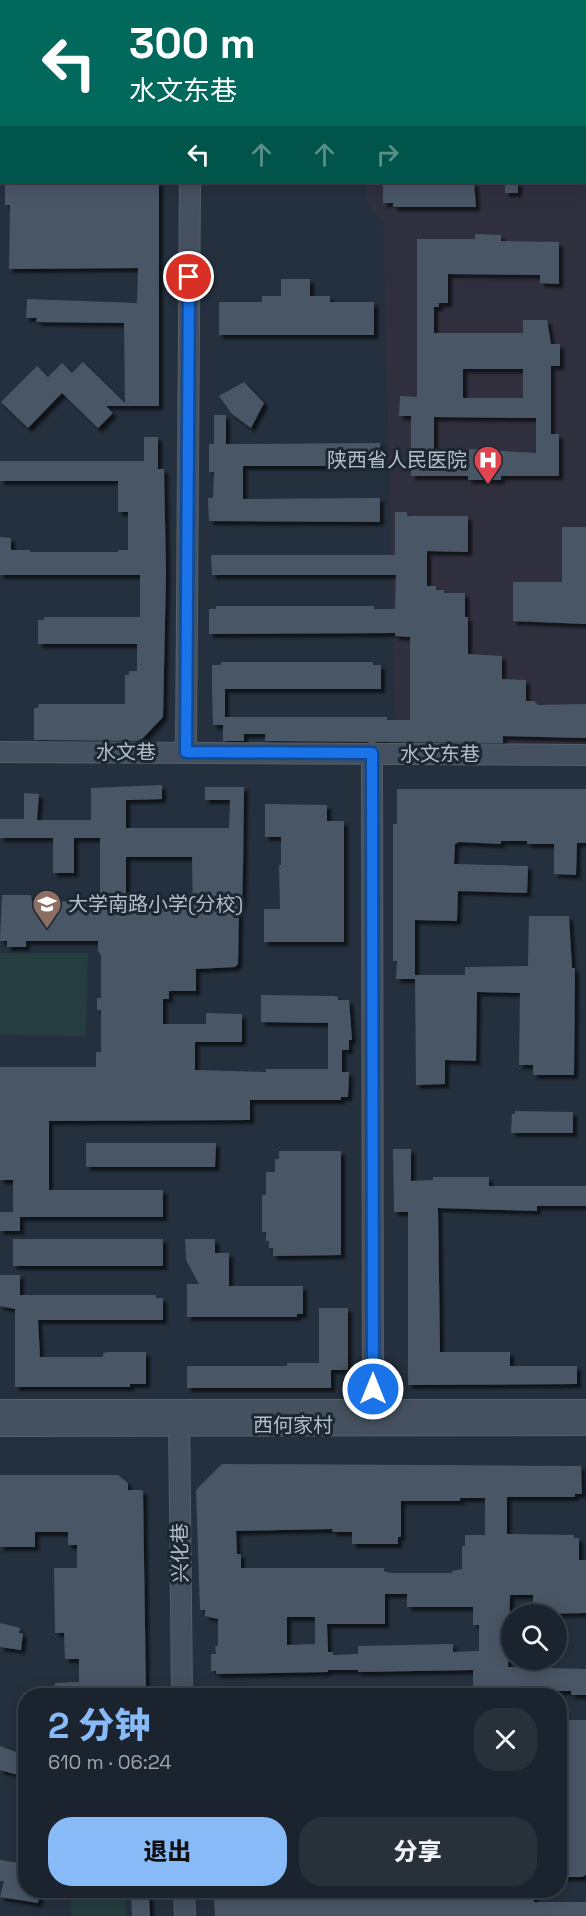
<!DOCTYPE html>
<html lang="zh">
<meta charset="utf-8">
<style>
body{margin:0;font-family:"Space Grotesk","Noto Sans SC",sans-serif;background:#28303a;color:#f1f3f6;height:100vh;display:flex;flex-direction:column;font-size:22px;white-space:nowrap}
*{box-sizing:border-box;margin:0}
p{font-size:20px;color:#a0a4aa}
.icon{flex:none;width:33px;height:33px;fill:none;stroke:currentColor;stroke-width:2;stroke-linecap:round;stroke-linejoin:round}
.map{position:relative;flex:1;overflow:hidden}
.details{position:absolute;left:18px;top:1688px;width:549px;height:210px;display:flex;flex-direction:column;background:#1b242e;border-radius:24px;box-shadow:0 3px 15px #0003,0 0 0 2px #39414a}
.details>*{flex:none}
.top-card{position:absolute;left:0px;top:0px;width:586px;height:183px;box-shadow:0 3px 15px #0003,0 0 0 2px #39414a;background:#00695c;color:#fff;overflow:hidden}
.controls{position:absolute;left:501px;top:1604px;display:grid;gap:12px}
.controls a{display:grid;place-items:center;width:66px;height:66px;border-radius:50%;background:#1b242e;box-shadow:0 3px 15px #0003,0 0 0 2px #39414a;font-size:30px}
.pin{position:absolute;display:grid;place-items:center;width:51px;height:51px;color:#fff;margin:-26px;border:3px solid #fff;border-radius:50%;box-shadow:0 2px 6px #0007}
.me{position:absolute;width:66px;margin:-33px;rotate:0deg;stroke-linejoin:round;filter:drop-shadow(0 0 4px #0008)}
.turn{display:flex;align-items:center;gap:21px;height:126px;padding:0 30px;font-size:27px}
.turn .icon{width:78px;height:78px;stroke-width:2.5}
.turn b{display:block;font-size:42px;line-height:51px}
.lanes{display:flex;align-items:center;height:57px;padding:0 30px;background:#0003;justify-content:center;gap:30px;direction:ltr}
.lanes .off{opacity:.35}
.round{display:grid;place-items:center;flex:none;width:63px;height:63px;border-radius:24px;background:#28303a}
.headline{display:flex;align-items:center;justify-content:space-between;height:102px;padding:0 30px}
h1{font-size:36px;font-weight:800;line-height:45px;color:#89baf8}
.primary-button{display:flex;gap:12px;margin-top:auto;padding:12px 30px}
.primary-button a{flex:1;height:69px;border-radius:24px;background:#89baf8;color:#111;font-size:24px;font-weight:800;line-height:69px;text-align:center}
.primary-button a+a{background:#28303a;color:#f1f3f6}
.map>svg:first-child{display:block}
</style>
<div class="map">
<svg width="586" height="1916" viewBox="0 0 586 1916">
<defs>
<filter id="shadow"><feDropShadow dx="4" dy="4" stdDeviation="1.5" flood-color="#0009"/></filter>
</defs>
<rect width="100%" height="100%" fill="#24303d"/>
<polygon fill="#302f3e" points="586,143 586,749 396,748 383,222 367,204 367,182 585,182"/>
<g fill="#253d3e">
<polygon points="0,953 88,953 86,1036 0,1035"/>
<rect x="71" y="1890" width="54" height="26"/>
</g>
<g fill="#4a5766" fill-rule="evenodd" filter="url(#shadow)">
<polygon points="5,182 159,182 159,406 106,406 113,413 98,428 62,393 28,428 1,402 37,366 48,377 62,363 72,373 83,362 125,403 124,323 36,322 37,318 26,318 27,299 137,303 138,268 9,269 10,205 5,205"/>
<polygon points="383,182 474,182 476,207 393,207 393,203 383,203"/>
<rect x="505" y="182" width="13" height="11"/>
<path d="M475,234L501,235V241L559,242V284L540,283V275L448,274V303H439V307H434V333H523V320H547L551,344H560V366H551V434H559V476H501V480H468V476H411V416H399L400,396L417,397V239H475ZM463,369H523V398H463ZM434,417L536,418V453L469,449V453L434,452Z"/>
<polygon points="281,279 310,279 310,296 330,296 330,302 374,302 374,335 219,335 219,302 262,302 262,296 281,296"/>
<polygon points="244,382 264,403 251,428 232,414 219,396"/>
<polygon points="214,415 226,415 226,444 380,443 380,464 360,464 360,466 243,466 243,499 380,498 380,522 209,521 208,498 213,498 214,472 209,472 209,444 214,444"/>
<polygon points="144,437 158,437 158,469 164,469 166,573 163,717 143,738 137,741 34,740 34,708 38,708 39,704 125,704 125,675 129,675 129,671 137,671 137,644 38,644 38,620 44,620 44,617 140,617 140,575 0,575 0,537 11,538 11,550 30,550 30,552 118,552 118,550 128,550 128,512 118,512 118,481 0,481 0,461 144,461"/>
<polygon points="395,512 407,512 407,516 468,516 468,552 427,551 427,586 436,586 436,590 444,590 444,593 465,593 465,617 468,617 468,654 502,656 502,679 526,680 526,701 534,701 538,705 586,704 586,738 503,736 503,743 265,741 265,734 244,734 244,741 223,741 223,725 213,725 212,690 212,665 221,665 221,662 373,662 373,665 381,665 381,689 225,689 225,717 387,717 387,720 410,720 410,637 395,636 395,633 209,634 209,609 216,609 216,606 374,606 374,609 395,609 396,575 212,575 211,555 395,555"/>
<polygon points="562,527 586,527 586,624 513,621 513,582 562,582"/>
<path d="M162,785V799L126,800V828H229L230,800H205V787H244L243,868L242,906H239L238,964L235,967L196,969V991H169V999H163V1024H206V1013L242,1014V1042H195V1070L266,1072V1069H328V1023L261,1022V995L334,996L338,997V1000H349L352,1040H349V1050H342V1072H349L348,1097H341V1100H250V1120L49,1121V1190H163V1217H20V1231H0V1212H13V1180H0V1067H96V1052H101V1010H97V998H101V955L98,951V941H26V947H7V941H0L2,895H31L32,901L100,902V838H74V873H53V838H0V819H24V793L39,794L37,820H91V788ZM126,857H192L193,909L130,908V898H126Z"/>
<polygon points="397,789 586,789 586,843 577,843 576,875 554,874 554,844 527,844 527,841 501,841 501,844 459,842 455,844 454,864 528,866 527,893 458,891 457,921 415,920 415,979 396,979 397,961 393,961 393,824 397,824"/>
<polygon points="265,804 327,805 327,821 344,821 344,942 264,942 264,909 280,909 279,865 281,865 281,837 265,837"/>
<polygon points="529,916 569,916 572,968 575,968 574,1075 533,1075 533,1065 519,1065 520,993 477,992 476,1061 445,1060 445,1084 416,1085 415,975 465,975 465,967 528,966"/>
<polygon points="515,1111 573,1112 573,1133 511,1133 512,1114 515,1114"/>
<polygon points="86,1143 216,1143 215,1167 86,1167"/>
<polygon points="393,1149 411,1149 411,1181 433,1180 433,1177 489,1177 489,1186 586,1186 586,1206 537,1206 537,1211 438,1208 440,1352 510,1352 510,1366 577,1366 577,1384 408,1385 408,1212 394,1212"/>
<polygon points="279,1151 341,1151 341,1255 273,1256 273,1248 269,1248 269,1241 266,1241 266,1232 262,1232 262,1195 266,1195 266,1172 275,1172 275,1159 279,1159"/>
<rect x="13" y="1239" width="150" height="27"/>
<polygon points="185,1239 215,1239 215,1253 229,1253 229,1286 303,1286 303,1314 297,1314 297,1317 187,1317 187,1284 199,1284 186,1260"/>
<polygon points="0,1275 20,1275 20,1295 156,1295 156,1298 163,1298 163,1320 38,1320 40,1357 103,1357 103,1353 109,1352 146,1352 146,1384 130,1384 130,1387 15,1387 15,1309 0,1306"/>
<polygon points="319,1308 348,1308 348,1370 331,1370 331,1388 187,1388 187,1366 287,1366 287,1363 319,1363"/>
<path d="M222,1464L581,1466L582,1494H575V1497H507V1534L574,1535V1538H579V1560H586V1613L533,1614V1595H510L508,1667L586,1669V1695H571V1691H550V1694H535V1691H513V1694L473,1693V1670L358,1672V1670H328V1672L216,1674V1671H211V1654H216L215,1646H218V1619L205,1616V1610H200L196,1490ZM460,1498H485V1535H465V1546H462V1569L452,1571V1573H391L384,1571V1568H241V1554H237L236,1531L332,1529L333,1532H352V1544H398V1537H401V1501H460ZM385,1594H407V1607H473V1625H479V1651L453,1652V1644L358,1646V1654L333,1655V1652H328L327,1624H385ZM287,1617H315V1644L287,1645Z"/>
<polygon points="0,1475 118,1475 128,1483 128,1490 143,1490 146,1695 55,1695 55,1683 79,1682 79,1659 65,1659 64,1633 55,1633 54,1568 77,1568 77,1545 68,1545 68,1532 35,1532 35,1547 0,1547"/>
<polygon points="0,1623 20,1628 19,1633 23,1633 21,1650 0,1647"/>
<polygon points="561,1720 586,1720 586,1875 582,1877 560,1877 560,1852 569,1849 569,1813 560,1812"/>
<polygon points="0,1746 24,1755 26,1763 22,1776 0,1770"/>
<polygon points="0,1860 26,1864 26,1890 40,1890 38,1903 0,1897 4,1881 0,1881"/>
<polygon points="475,1890 534,1890 534,1902 586,1902 586,1916 215,1916 214,1900 222,1899 222,1897 329,1895 329,1898 355,1898 355,1895 475,1894"/>
<polygon points="149,1895 150,1916 132,1916 131,1896"/>
</g>
<g fill="none" stroke-linecap="round" stroke-linejoin="round">
<g stroke="#55606b" stroke-width="22">
<g id="secondary">
<polyline points="396,2 396,0"/>
<polyline points="585,70 586,70"/>
<polyline points="0,71 2,71"/>
<polyline points="585,93 586,93"/>
<polyline points="0,96 2,96"/>
<polyline points="585,108 586,108"/>
<polyline points="585,132 586,132"/>
<polyline points="0,136 2,135"/>
<polyline points="0,752 586,755"/>
<polyline points="186,752 190,182"/>
<polyline points="372,753 373,1425"/>
<polyline points="0,1410 586,1410"/>
<polyline points="179,1413 182,1695"/>
<polyline points="0,1426 586,1425"/>
<polyline points="184,1890 185,1916"/>
</g>
</g>
<use href="#secondary" stroke="#455160" stroke-width="20"/>
</g>
<g fill="none" stroke-linecap="round" stroke-linejoin="round">
<g stroke="#114b97" stroke-width="15">
<polyline id="route" points="189,277 186,752 372,753 373,1389"/>
</g>
<use href="#route" stroke="#1a73e8" stroke-width="10"/>
</g>
<defs>
<g id="hospital-pin" transform="scale(1.5)"><path d="M0 17L-7.5 6A9.5 9.5 0 1 1 7.5 6Z" fill="#e0444e" stroke="#1c2732"/><path d="M-5-5h3v3.5h4V-5h3V5h-3V1.5h-4V5h-3Z" fill="#fff"/></g>
<g id="school-pin" transform="scale(1.5)"><path d="M0 17L-7.5 6A9.5 9.5 0 1 1 7.5 6Z" fill="#8d6e63" stroke="#1c2732"/><path d="M0-5L7-2L0 1L-7-2ZM-4 1L0 2.5L4 1V4Q0 6-4 4Z" fill="#fff"/></g>
</defs>
<g fill-rule="evenodd">
<use href="#hospital-pin" x="488" y="460"/>
<use href="#school-pin" x="47" y="904"/>
</g>
<g text-anchor="middle" dominant-baseline="central" stroke-width="6" stroke-linejoin="round" paint-order="stroke">
<g font-size="20" fill="#b3bdc8" stroke="#1c2732" text-anchor="end">
<text x="467" y="460">陕西省人民医院</text>
<text x="68" y="904" text-anchor="start">大学南路小学(分校)</text>
</g>
<g font-size="20" fill="#b3bdc8" stroke="#1c2732">
<text x="126" y="752">水文巷</text>
<text x="440" y="754">水文东巷</text>
<text x="293" y="1425">西何家村</text>
<text transform="translate(180 1553) rotate(-91)">兴化巷</text>
</g>
</g>
</svg>
<div class="controls">
<a><svg class="icon" aria-label="search" viewBox="0 0 24 24"><circle cx="10" cy="10" r="6"/><path d="M15 15l6 6"/></svg></a>
</div>
<div class="pin" style="left:189px;top:277px;background:#d93025"><svg class="icon" aria-label="arrive" viewBox="0 0 24 24"><path d="M6 21V4h12l-3 4 3 4H6"/></svg></div>
<svg class="me" style="left:373px;top:1389px" viewBox="-20 -20 40 40"><circle r="17" fill="#1a73e8" stroke="#fff" stroke-width="3"/><path d="M0-11L8 9 0 5-8 9z" fill="#fff"/></svg>
<div class="top-card">
<div class="turn"><svg class="icon" aria-label="left" viewBox="0 0 24 24"><path d="M17 20v-9H6M10 6l-5 5 5 5"/></svg><div><b>300 m</b>水文东巷</div></div>
<div class="lanes"><svg class="icon" aria-label="left" viewBox="0 0 24 24"><path d="M17 20v-9H6M10 6l-5 5 5 5"/></svg><svg class="icon off" aria-label="ahead" viewBox="0 0 24 24"><path d="M12 20V5M6 11l6-6 6 6"/></svg><svg class="icon off" aria-label="ahead" viewBox="0 0 24 24"><path d="M12 20V5M6 11l6-6 6 6"/></svg><svg class="icon off" aria-label="right" viewBox="0 0 24 24"><path d="M7 20v-9h11M14 6l5 5-5 5"/></svg></div>
</div>
<section class="details">
<div class="headline"><div><h1>2 分钟</h1><p>610 m · 06:24</p></div><a class="round"><svg class="icon" aria-label="close" viewBox="0 0 24 24"><path d="M6 6l12 12M18 6L6 18"/></svg></a></div>
<div class="primary-button"><a>退出</a><a>分享</a></div>
</section>
</div>
